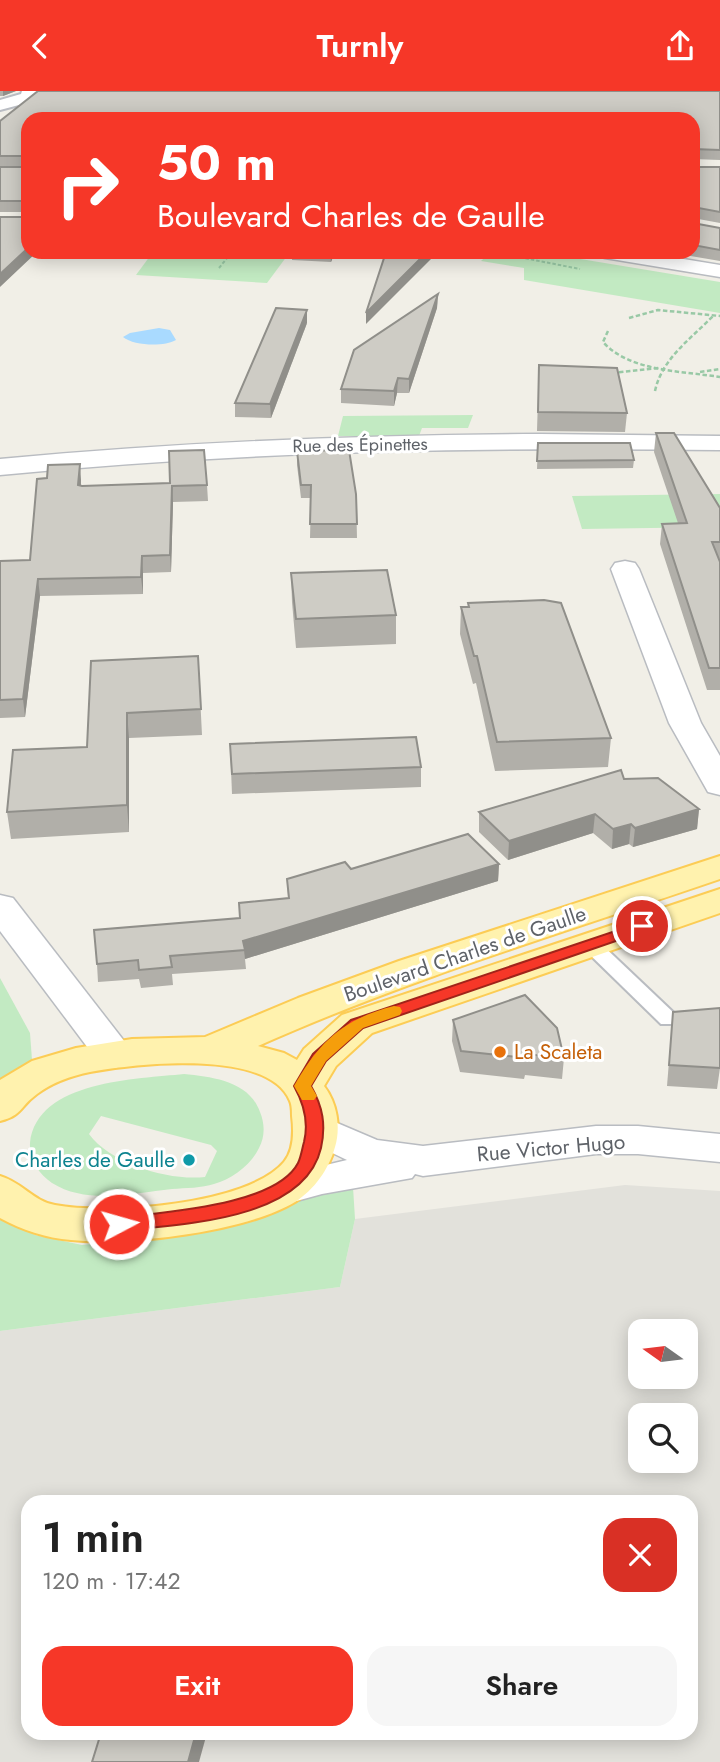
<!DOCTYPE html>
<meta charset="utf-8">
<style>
body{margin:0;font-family:Jost,sans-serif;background:#f6f6f6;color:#222;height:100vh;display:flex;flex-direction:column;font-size:26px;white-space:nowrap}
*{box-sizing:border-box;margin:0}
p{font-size:23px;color:#767676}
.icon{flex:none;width:38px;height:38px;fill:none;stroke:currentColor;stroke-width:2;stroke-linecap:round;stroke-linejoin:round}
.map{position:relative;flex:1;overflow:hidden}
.sheet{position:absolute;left:21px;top:1404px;width:677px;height:245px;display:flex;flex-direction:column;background:#fff;border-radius:21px;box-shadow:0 4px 18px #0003}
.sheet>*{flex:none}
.banner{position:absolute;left:21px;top:21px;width:679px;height:147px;border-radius:21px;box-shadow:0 4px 18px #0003;background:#f63728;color:#fff;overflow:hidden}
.needle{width:46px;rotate:284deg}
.tools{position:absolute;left:628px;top:1228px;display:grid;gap:14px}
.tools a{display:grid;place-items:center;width:70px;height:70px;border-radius:14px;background:#fff;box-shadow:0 4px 18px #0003;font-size:35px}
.pin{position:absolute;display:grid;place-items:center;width:60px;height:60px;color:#fff;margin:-30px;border:4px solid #fff;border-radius:50%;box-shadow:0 2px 7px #0007}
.me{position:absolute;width:77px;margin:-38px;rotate:84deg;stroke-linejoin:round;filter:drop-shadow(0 0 5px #0008)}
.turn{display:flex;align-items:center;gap:24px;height:147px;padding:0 21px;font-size:32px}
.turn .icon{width:91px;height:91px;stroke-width:2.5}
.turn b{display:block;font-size:49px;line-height:60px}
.round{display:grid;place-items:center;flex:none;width:74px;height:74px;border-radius:21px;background:#f6f6f6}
.head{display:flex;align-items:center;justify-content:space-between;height:119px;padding:0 21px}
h1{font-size:42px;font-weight:600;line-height:52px}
.primary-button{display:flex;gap:14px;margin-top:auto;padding:14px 21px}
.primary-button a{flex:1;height:80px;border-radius:21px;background:#f63728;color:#fff;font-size:28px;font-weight:600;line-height:80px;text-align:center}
.primary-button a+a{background:#f6f6f6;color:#222}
header{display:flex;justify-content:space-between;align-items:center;height:91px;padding:0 21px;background:#f63728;color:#fff;font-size:32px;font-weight:600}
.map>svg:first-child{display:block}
</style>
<header><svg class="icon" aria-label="back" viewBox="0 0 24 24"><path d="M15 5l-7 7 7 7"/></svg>Turnly<svg class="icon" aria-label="share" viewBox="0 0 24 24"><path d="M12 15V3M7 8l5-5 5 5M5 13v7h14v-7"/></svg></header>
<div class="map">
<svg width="720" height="1671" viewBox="0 0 720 1671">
<rect width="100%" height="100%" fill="#f1efe7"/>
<path fill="#e2e1db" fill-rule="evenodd" d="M625,1094L720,1100V1671H0V1240L340,1196L355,1128ZM640,1241H686V1286H640ZM640,1325H686V1370H640ZM28,1410H691V1642H28Z"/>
<g fill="#c2eac2" fill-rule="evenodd">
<polygon points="153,161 290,161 267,192 136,184"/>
<polygon points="491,161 538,161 720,191 720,222 524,189 524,177 481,170"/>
<polygon points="473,324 468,337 422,337 419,345 338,345 343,325"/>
<polygon points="720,403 720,436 582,438 572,405"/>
<polygon points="0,887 30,942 32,969 0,993"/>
<path d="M184,983C213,986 249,990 260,1021C265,1033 265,1046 259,1057C251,1074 232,1088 214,1093C202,1097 186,1097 172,1098C133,1102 87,1114 52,1092C39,1083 29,1069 30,1052C37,989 138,988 184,983ZM101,1025L211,1054L217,1060L205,1086C169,1090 111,1073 89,1043Z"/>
<polygon points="353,1096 355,1128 340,1196 0,1240 0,1124 35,1144 82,1154 217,1139 269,1121 308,1101"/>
</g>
<path fill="#a9daff" d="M159,237L170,239L176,249C164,256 134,255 123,246L130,242Z"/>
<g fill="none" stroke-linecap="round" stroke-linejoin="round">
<g stroke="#b9bcc1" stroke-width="4">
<polygon id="lane" points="590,847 597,849 675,923 678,928 675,933 661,933 583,857 580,853"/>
</g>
<g stroke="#b9bcc1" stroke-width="3">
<g id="street">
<polygon points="595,161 641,161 720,174 720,186 605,167 598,165"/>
<path d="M540,343L720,345V359C479,356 240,360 0,384V368C180,351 359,344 540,343Z"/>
<polygon points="625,470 635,472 639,478 701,632 720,665 720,704 708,701 669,632 611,478 615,472"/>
<polygon points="0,804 13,807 128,955 134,964 128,973 114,977 100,973 0,840"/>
<polygon points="316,1023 377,1049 423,1055 596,1035 638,1035 720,1043 720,1071 638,1063 596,1063 423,1085 415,1083 412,1087 322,1103 278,1115 263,1111 256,1100 263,1089 347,1069 301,1047 295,1037 301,1027"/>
</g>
</g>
<g stroke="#babdc3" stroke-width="4">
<polygon id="secondary" points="22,0 38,0 34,10 0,19 0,9 21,3"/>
</g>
<g stroke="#fccc55" stroke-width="4">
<path id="primary" d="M720,765V788C565,841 408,888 258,955L284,962L297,969L304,958L342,924L720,798V822L372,942L336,975L324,995C337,1012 341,1036 335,1056C329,1078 314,1099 295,1111C245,1141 129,1155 71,1149C46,1147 22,1139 0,1127V1085C23,1092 33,1110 55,1114C108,1124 248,1114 284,1071C294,1059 294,1041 292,1025C292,1021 292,1014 290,1010C268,957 135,973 90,981C71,985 53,991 37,1003C19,1016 23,1024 0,1030V989L32,970L76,957L132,948L205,946L298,907L399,870Z"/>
</g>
<g stroke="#99c9a6" stroke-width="2" stroke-dasharray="3.5 2" stroke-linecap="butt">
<polyline points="493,161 580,178"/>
<polyline points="219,177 232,161"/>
</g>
<g stroke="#99c9a6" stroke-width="2.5" stroke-dasharray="4.5 2.5" stroke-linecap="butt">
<polyline points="629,227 658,219 720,225"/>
<path d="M608,240L603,251C630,281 683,280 720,286"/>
<polyline points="700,281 720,278"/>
<polyline points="612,282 659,277"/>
<path d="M655,300C662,267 692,247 714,224"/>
</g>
<use href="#lane" fill="#fff" fill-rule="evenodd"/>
<use href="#street" fill="#fff" fill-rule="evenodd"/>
<use href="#secondary" fill="#fff" fill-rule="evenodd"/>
<use href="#primary" fill="#fff2ae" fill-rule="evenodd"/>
</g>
<g fill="#b1afa9">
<polygon points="0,0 16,0 3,5 0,5"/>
<polygon points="38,0 720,0 720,69 693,68 693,28 28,28 28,121 0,121 0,76 27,76 27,75 0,75 0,30"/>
<polygon points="720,76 720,132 693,127 693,80"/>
<polygon points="693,132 720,137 720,170 667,161 693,161"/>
<polygon points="292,161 335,161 331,171 292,169"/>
<polygon points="438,203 437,217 409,302 397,302 394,315 341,312 341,298"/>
<polygon points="307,232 271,327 235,326 235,312"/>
<polygon points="539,274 627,322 625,341 537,340"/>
<polygon points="656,342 720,417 720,599 707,599 660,453 662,433 678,432 654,361"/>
<polygon points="538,352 634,369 633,377 537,378"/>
<polygon points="297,360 356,403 357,447 310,447 311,407 301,407 297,374"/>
<polygon points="81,389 81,394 207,394 208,410 173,411 171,481 143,482 143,503 40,505 25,626 0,627 0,470 30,469"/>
<polygon points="291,482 396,524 396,553 296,557 292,511"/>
<polygon points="468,512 611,647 608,676 495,680 476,592 473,593 460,543 461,516 468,516"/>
<polygon points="198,565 202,644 129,647 129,741 11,748 7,721 87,656 91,570"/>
<polygon points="230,653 421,676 421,696 232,703"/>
<polygon points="624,688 699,718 697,738 633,756 629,753 612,758 593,742 508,769 479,741 479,721"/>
<polygon points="499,773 498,790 245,868 246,878 172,883 173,894 141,897 139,888 98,891 97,873 240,827 288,807 287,788 351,778"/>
<polygon points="673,921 720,977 717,998 667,995"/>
<polygon points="453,929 564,967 562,988 525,984 524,988 460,981 452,950"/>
</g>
<g fill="#908f8a">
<polygon points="3,0 16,0 3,5"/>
<polygon points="28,157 28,161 37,161 0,196 0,183"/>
<polygon points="330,161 335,161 331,171"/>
<polygon points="427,161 438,161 366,233 366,222"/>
<polygon points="438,203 437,217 409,302 409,288"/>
<polygon points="307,219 307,232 271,327 270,313"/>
<polygon points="398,287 397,302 394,315 394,300"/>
<polygon points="80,373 81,389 80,410 78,394"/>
<polygon points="172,395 173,411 171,481 170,464"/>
<polygon points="142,465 143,482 143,503 141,486"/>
<polygon points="38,488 40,505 25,626 23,608"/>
<polygon points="127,622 129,647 129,741 127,714"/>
<polygon points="699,718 697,738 633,756 635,737"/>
<polygon points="595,723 593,742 508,769 509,750"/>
<polygon points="631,733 629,753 612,758 613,738"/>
<polygon points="499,773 498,790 245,868 243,850"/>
<polygon points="196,1642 207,1642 199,1671 188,1671"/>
</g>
<g fill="#ceccc5" stroke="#908f8a" stroke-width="2">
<polygon points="38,0 720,0 720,59 693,58 693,28 28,28 28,66 27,65 0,65 0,30"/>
<polygon points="28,73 28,110 0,110 0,76 27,76"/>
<polygon points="699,76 720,76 720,121 693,116 693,80"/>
<polygon points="0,126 28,126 28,157 0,183"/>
<polygon points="693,132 720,137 720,159 693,154"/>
<polygon points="386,161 427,161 366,222"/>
<polygon points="438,203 409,288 398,287 394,300 341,298 354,259"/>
<polygon points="276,217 307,219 270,313 235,312"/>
<polygon points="539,274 617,277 627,322 538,321"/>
<polygon points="656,342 674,342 720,417 720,451 712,451 720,471 720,577 709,577 662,433 687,432"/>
<polygon points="538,352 630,352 634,369 537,370"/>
<polygon points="204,359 207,394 172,395 170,464 142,465 141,486 38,488 23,608 0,609 0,470 30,469 37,388 47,387 48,374 80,373 78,394 82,395 170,392 169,360"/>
<polygon points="349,359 356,403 357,433 310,433 311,394 301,394 297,360"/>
<polygon points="387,479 396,524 296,528 291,482"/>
<polygon points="544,509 561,512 611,647 497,651 477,565 474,565 461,516 469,516 468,512"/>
<polygon points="198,565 201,618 127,622 127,714 7,721 13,659 87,656 91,570"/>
<polygon points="416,646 421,676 232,683 230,653"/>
<polygon points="621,679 624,688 658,687 699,718 635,737 631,733 613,738 595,723 509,750 479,721"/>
<polygon points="468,743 499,773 243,850 245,859 170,865 172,876 139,879 138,869 97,873 94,839 240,827 239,812 289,807 287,788 345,771 351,778"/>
<polygon points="525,904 557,937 564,967 526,963 526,967 461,960 453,929"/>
<polygon points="720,917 720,977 669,974 673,921"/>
<polygon points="101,1642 196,1642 188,1671 92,1671"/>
</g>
<path fill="#f63728" stroke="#a0241a" stroke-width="2" d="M642,831L650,835L648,839L363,937L326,970L311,995C323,1016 326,1034 321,1057C304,1130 180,1133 119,1140L112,1138L109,1133L112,1129L119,1127C162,1121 276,1115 298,1072C301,1066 302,1058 304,1051C309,1031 304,1013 294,995L313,963L351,929Z"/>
<path fill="#f59e0b" d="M394,915L400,916L402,920L400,924L363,937L326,970L311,995L317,1005L314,1009H302L294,995C319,951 343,928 394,915Z"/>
<circle fill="#e8710a" stroke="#fff" stroke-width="2.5" cx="500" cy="961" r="7"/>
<circle fill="#0f9aa8" stroke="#fff" stroke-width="2.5" cx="189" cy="1069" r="7"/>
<g text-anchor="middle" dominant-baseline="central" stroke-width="6" stroke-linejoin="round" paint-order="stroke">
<g font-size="18" fill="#5e6268" stroke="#fff">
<text transform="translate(360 354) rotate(-1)">Rue des Épinettes</text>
</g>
<g font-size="21" fill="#5e6268" stroke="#fff">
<text transform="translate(465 863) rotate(-19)">Boulevard Charles de Gaulle</text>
<text transform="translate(551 1057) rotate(-5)">Rue Victor Hugo</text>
</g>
<g font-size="21" fill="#c56008" stroke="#fff" text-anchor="start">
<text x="514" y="961">La Scaleta</text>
</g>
<g font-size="21" fill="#0d838f" stroke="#fff" text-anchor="end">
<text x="175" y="1069">Charles de Gaulle</text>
</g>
</g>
</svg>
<div class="tools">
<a><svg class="needle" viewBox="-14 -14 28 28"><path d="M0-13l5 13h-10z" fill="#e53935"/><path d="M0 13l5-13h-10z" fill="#767676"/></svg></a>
<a><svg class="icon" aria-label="search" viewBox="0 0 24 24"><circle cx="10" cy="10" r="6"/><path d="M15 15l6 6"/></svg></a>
</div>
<div class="pin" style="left:642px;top:835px;background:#d93025"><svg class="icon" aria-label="arrive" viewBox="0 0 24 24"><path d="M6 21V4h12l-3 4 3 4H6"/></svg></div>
<svg class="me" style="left:119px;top:1133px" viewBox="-20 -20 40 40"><circle r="17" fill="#f63728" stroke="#fff" stroke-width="3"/><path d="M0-11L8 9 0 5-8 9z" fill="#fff"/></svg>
<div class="banner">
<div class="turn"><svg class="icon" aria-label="right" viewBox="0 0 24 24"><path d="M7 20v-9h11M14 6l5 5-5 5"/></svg><div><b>50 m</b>Boulevard Charles de Gaulle</div></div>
</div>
<section class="sheet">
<div class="head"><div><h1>1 min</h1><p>120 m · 17:42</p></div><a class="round" style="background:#d93025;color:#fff"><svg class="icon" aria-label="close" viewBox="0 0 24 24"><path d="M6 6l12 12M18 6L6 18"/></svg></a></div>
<div class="primary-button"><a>Exit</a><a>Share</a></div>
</section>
</div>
